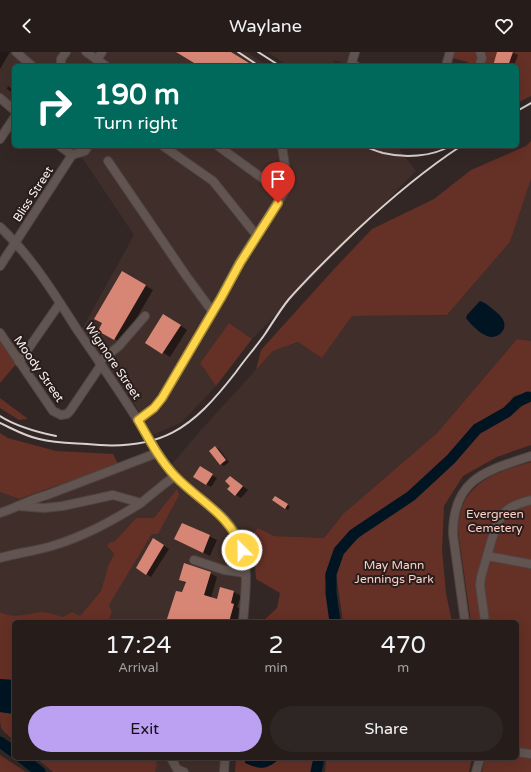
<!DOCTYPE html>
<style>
body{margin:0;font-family:"Varela Round",sans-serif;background:#2e2624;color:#f1f3f6;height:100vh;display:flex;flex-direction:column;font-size:15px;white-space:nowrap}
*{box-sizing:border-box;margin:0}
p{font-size:13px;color:#a4a2a3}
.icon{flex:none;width:22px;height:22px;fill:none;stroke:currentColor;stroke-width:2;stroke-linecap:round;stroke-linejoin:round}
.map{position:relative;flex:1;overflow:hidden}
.drawer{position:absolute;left:12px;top:568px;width:507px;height:140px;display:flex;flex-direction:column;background:#261d1b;border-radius:6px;box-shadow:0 4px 16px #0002,0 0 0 1px #423b3a}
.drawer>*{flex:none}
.hud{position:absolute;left:12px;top:12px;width:507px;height:84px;border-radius:6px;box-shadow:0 4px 16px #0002,0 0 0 1px #423b3a;background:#00695c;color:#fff;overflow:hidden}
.pin{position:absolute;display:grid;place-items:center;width:34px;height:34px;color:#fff;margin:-41px -17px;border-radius:50% 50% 50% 0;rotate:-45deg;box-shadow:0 0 4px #0007}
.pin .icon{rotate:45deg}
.me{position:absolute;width:44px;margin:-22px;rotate:337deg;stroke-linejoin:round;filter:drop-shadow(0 0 3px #0008)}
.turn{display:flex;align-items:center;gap:14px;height:84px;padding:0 16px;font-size:18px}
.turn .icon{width:52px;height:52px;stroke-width:2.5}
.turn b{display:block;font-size:28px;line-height:34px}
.eta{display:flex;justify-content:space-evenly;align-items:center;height:68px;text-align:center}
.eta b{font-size:24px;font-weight:600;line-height:28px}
.button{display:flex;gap:8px;margin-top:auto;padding:8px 16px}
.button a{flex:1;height:46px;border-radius:24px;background:#bca0f2;color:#111;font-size:16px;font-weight:600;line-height:46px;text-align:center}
.button a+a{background:#2e2624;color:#f1f3f6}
header{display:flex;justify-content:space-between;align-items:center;height:52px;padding:0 16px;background:#261d1b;font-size:18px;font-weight:600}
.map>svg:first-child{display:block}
</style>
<header><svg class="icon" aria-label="back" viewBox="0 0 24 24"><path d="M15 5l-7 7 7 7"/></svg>Waylane<svg class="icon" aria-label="heart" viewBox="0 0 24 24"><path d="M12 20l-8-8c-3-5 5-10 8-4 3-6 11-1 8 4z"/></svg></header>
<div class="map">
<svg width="531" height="720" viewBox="0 0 531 720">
<rect width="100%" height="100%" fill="#322724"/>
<g fill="#402e2a">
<polygon points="0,0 246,0 268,14 14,14 14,54 0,42"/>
<polygon points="267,0 352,0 348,13 334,8 332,14 289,14"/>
<polygon points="66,94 395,94 398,96 416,119 252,287 229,271 200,311 216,334 182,370 153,383 135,353 82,277 134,183 83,107"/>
<polygon points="531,127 531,289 517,287 437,381 343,462 324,486 274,484 258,476 244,489 240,480 227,463 220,455 190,433 171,413 200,379 273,299 298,290 322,306 352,264 447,263 510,190"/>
<polygon points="150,398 166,421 225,471 238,494 241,509 242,536 240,570 108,570 112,560 109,553 152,482 154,466 136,466 115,489 107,495 114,502 108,514 101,539 80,564 63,565 43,560 29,563 7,564 0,560 0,440 19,447 118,412"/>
<polygon points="156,706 222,706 220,720 155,720 157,714"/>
</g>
<g fill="#653026">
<polygon points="454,0 531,0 531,44 517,51 517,14 467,14 468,10 452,6"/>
<polygon points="531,89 531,127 510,190 447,263 352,264 322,306 298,290 273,299 256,318 261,298 335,216 372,177 434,147 471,118 526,94"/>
<polygon points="229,271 252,287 216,334 200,311"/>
<polygon points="0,286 17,311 0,331"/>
<polygon points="517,287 531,289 531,340 514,344 505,358 470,378 445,407 408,441 352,479 334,498 325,524 331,570 262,570 277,556 280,541 256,527 254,503 247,487 258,476 274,484 324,486 343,462 437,381"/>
<polygon points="0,346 28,367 19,368 0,356"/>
<polygon points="531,347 531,393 497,405 463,424 444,454 442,498 446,541 452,570 343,570 336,522 344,499 371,475 415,446 442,421 476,384 509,365"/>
<polygon points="0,381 8,386 56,399 113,402 118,412 19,447 0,440"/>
<path d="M531,410V720H482L485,706H517V570H471L458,479C459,432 492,421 531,410Z"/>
<path d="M177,437L179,443L158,482H152L109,553L112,560L108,570H14V628L0,627V560C13,567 27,562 41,560C48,560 56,563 63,565L72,560L80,564L101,539L108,514L114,502L107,494L109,491L115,489L136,466H154Z"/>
<path d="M0,660L14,662V688C0,677 0,678 0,660Z"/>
<polygon points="0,703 26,720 0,720"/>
<polygon points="36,706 156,706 157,714 155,720 53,720"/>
<polygon points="236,706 245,706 246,711 272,713 280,706 314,706 312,720 235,720"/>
<polygon points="326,706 472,706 469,720 325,720"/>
</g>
<g fill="#001422">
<path d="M480,249C486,251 490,255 495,259C503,265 509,274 500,282C498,284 494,285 491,285C482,284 471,273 466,266L467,263Z"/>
<polygon points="0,627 14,628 14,662 0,660"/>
<path d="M245,706H280C267,718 261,718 245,711Z"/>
</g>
<g fill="#0007">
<polygon points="0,0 10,0 0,17"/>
<polygon points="498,0 512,0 518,3 514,14 494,14"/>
<polygon points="8,34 13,38 11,40 7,37"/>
<polygon points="122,220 153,238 122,291 99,278"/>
<polygon points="171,267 187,278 170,305 147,290"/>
<polygon points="215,395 219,397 229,410 224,414 221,412"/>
<polygon points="200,415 217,426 211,435 194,425"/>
<polygon points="230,425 248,438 241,446 236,443"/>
<polygon points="279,447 290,455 288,458 285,456"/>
<polygon points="183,472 217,488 210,504 175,487"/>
<polygon points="159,490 169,497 151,525 146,522"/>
<polygon points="210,521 217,525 211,546 217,548 221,536 234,540 241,544 237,555 241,557 237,570 167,570 183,542 186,531 180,527"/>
<polygon points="114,567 124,570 113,570"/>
</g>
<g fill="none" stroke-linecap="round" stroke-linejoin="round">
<g stroke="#001422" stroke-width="11">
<polyline points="335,570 331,541 331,522 339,499 354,482 411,444 451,407 477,377 507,360 517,350 528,345"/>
<polyline points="0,690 14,700"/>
<polyline points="22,706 40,720"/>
<polyline points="316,720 319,706"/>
</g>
</g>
<g fill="#d78675">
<polygon points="176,0 231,0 254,14 199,14"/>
<polygon points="497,0 513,0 508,14 493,14"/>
<polygon points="122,219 146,233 114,288 98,279 102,271 94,267"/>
<polygon points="163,262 181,273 162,302 145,291"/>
<polygon points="215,394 226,408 220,413 209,399"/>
<polygon points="200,414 213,422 206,433 193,425"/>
<polygon points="230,424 243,434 235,444 227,437 230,434 225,429"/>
<polygon points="275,444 288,452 285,457 272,448"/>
<polygon points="182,471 210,483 203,501 174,487"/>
<polygon points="153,486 164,493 146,523 136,516"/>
<polygon points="184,511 211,520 204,543 217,547 220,535 234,539 231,551 234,552 229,570 166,570 176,539 182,540 186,530 179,528"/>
</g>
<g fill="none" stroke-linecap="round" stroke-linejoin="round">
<g stroke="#4e4543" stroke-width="10">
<g id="minor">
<polyline points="16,0 32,14"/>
<polyline points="86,0 106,14"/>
<polyline points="355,0 351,13 356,14"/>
<polyline points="97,8 102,0"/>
<polyline points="61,14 61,7 66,0"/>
<polyline points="446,14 450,0"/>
<polyline points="479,14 482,6 480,0"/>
<polyline points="0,46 14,58"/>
<polyline points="0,87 14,66"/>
<polyline points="60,94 72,103"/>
<polyline points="163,94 213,129 257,184"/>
<polyline points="218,94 269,131 284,140"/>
<polyline points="72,103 85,99 87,96 86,94"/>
<polyline points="108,109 187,225 212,259"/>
<path d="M0,175C32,205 55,243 78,279C98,308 118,337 137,367C149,386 159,406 174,423C194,446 227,459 239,489C250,513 245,544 243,570"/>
<polyline points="0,214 72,103"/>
<polyline points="0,281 53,359 61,363 67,362 70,359 101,313"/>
<polyline points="19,310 60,251"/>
<polyline points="99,310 119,294 145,264"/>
<polyline points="138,368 154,356 163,345 221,245 239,211 288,134 282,94"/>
<polyline points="18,454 44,456 63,454 113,443 141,451 163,433 175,424"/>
<path d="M0,461C16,456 31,447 47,443L157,401"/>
<path d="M487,504C491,491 497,463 510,456C516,452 524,450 531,448"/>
<path d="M0,506C17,501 35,499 52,494C85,484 112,469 141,451"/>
<polyline points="194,508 224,518 245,521"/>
<path d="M465,570L453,482C453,426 486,419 531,404"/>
<polyline points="485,570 480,533 481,525 487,504 531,512"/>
<polyline points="517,700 531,702"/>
<polyline points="171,706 177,717 184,720"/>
<polyline points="224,720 225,706"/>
<polyline points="476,720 480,706"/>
</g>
</g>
<use href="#minor" stroke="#615451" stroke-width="8"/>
<g stroke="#d8d1cf" stroke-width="2">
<polyline points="238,0 259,14"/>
<polyline points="258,0 280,14"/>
<polyline points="517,59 531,51"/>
<path d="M363,94C369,96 376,99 383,101C404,106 432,105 450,94"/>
<path d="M0,364C17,375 37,380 56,384"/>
<path d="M0,371C13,377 25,384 39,387C55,391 72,391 87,392C161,400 192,377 236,320C245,307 256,295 265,282C273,270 280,258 289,247C311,222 334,200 357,178C390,147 423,119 461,94"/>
</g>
</g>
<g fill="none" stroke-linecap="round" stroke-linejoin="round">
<g stroke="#a68a30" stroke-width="10">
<path id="route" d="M242,498C231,463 199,449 175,424C159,407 149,387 138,368L154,356L162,346L221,246L240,211L278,151"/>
</g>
<use href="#route" stroke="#ffd54a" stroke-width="7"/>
</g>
<g text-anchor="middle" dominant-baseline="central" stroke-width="4" stroke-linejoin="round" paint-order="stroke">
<g font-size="12" fill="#f6efed" stroke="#281d1b">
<text transform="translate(33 142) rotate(-57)">Bliss Street</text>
<text transform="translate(113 309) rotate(56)">Wigmore Street</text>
<text transform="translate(39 317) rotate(55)">Moody Street</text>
</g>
<g font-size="12" fill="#fed0c7" stroke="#281d1b">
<text x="495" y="462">Evergreen<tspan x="495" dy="14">Cemetery</tspan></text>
<text x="394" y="513">May Mann<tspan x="394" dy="14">Jennings Park</tspan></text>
</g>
</g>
</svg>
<div class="pin" style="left:278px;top:151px;background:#d93025"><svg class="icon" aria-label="arrive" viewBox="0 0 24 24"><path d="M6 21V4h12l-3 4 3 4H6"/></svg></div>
<svg class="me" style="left:242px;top:498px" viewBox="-20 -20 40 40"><circle r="17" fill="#ffd54a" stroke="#fff" stroke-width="3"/><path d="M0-11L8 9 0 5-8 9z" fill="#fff"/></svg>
<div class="hud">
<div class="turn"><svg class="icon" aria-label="right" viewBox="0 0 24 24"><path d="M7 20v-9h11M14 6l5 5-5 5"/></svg><div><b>190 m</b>Turn right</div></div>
</div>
<section class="drawer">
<div class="eta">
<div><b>17:24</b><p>Arrival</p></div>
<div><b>2</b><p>min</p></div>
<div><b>470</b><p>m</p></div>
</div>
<div class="button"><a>Exit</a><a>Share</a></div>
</section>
</div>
